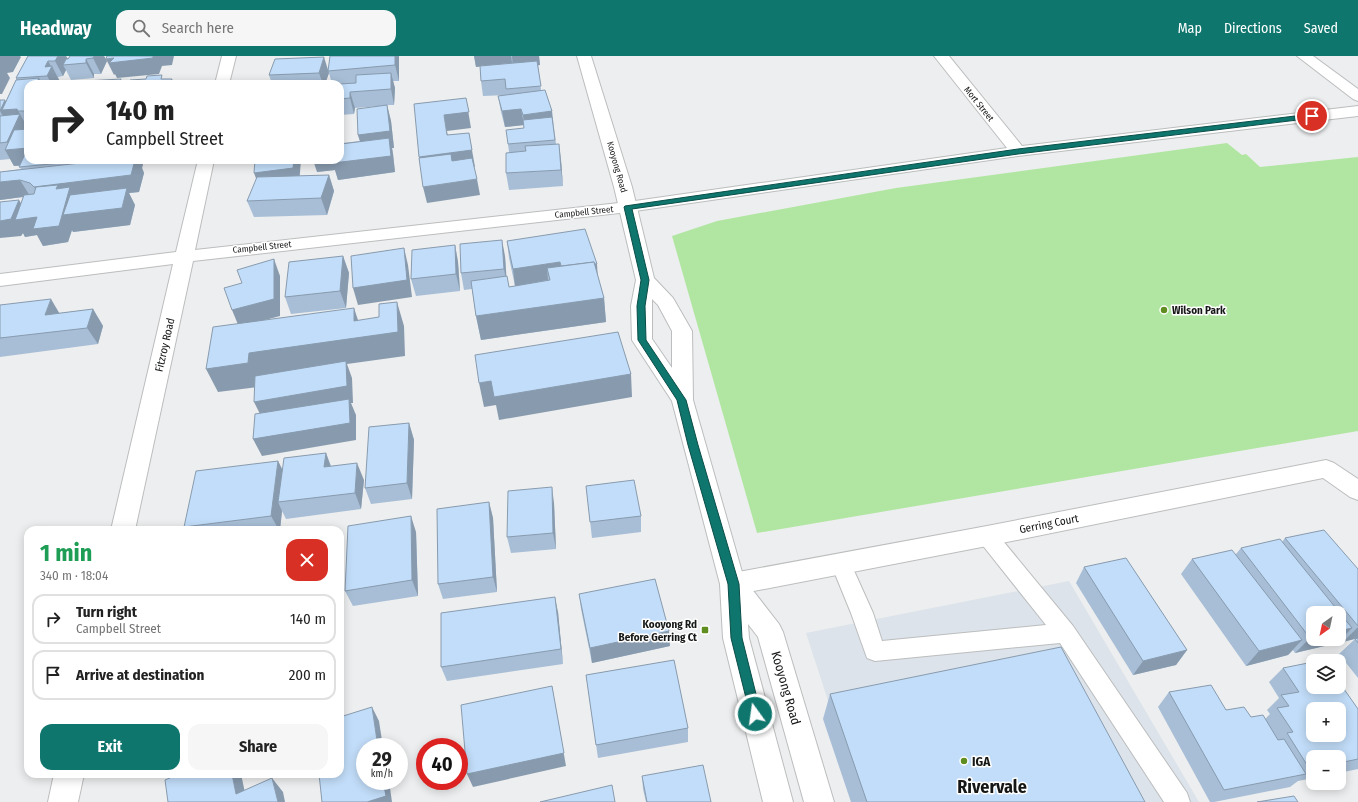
<!DOCTYPE html>
<meta charset="utf-8">
<style>
body{margin:0;font-family:"Fira Sans Condensed",sans-serif;background:#f6f6f6;color:#222;height:100vh;display:flex;flex-direction:column;font-size:15px;white-space:nowrap}
*{box-sizing:border-box;margin:0}
p{font-size:13px;color:#767676}
.icon{flex:none;width:22px;height:22px;fill:none;stroke:currentColor;stroke-width:2;stroke-linecap:round;stroke-linejoin:round}
.map{position:relative;flex:1;overflow:hidden}
.side{position:absolute;left:24px;top:470px;width:320px;height:252px;display:flex;flex-direction:column;background:#fff;border-radius:12px;box-shadow:0 2px 10px #0003}
.side>*{flex:none}
.top-card{position:absolute;left:24px;top:24px;width:320px;height:84px;border-radius:12px;box-shadow:0 2px 10px #0003;background:#fff;color:#222;overflow:hidden}
.needle{width:26px;rotate:213deg}
.controls{position:absolute;left:1306px;top:550px;display:grid;gap:8px}
.controls a{display:grid;place-items:center;width:40px;height:40px;border-radius:8px;background:#fff;box-shadow:0 2px 10px #0003;font-size:20px}
.speed{position:absolute;left:356px;top:682px;display:flex;gap:8px;font-size:20px;font-weight:700;text-align:center}
.speed>*{display:grid;place-content:center;width:52px;height:52px;border-radius:50%;background:#fff;box-shadow:0 2px 10px #0003;line-height:1}
.speed small{font-size:10px;font-weight:400}
.speed .limit{border:6px solid #d22;background:#fff;color:#111}
.pin{position:absolute;display:grid;place-items:center;width:34px;height:34px;color:#fff;margin:-17px;border:2px solid #fff;border-radius:50%;box-shadow:0 1px 4px #0007}
.me{position:absolute;width:44px;margin:-22px;rotate:346deg;stroke-linejoin:round;filter:drop-shadow(0 0 3px #0008)}
.turn{display:flex;align-items:center;gap:14px;height:84px;padding:0 16px;font-size:18px}
.turn .icon{width:52px;height:52px;stroke-width:2.5}
.turn b{display:block;font-size:28px;line-height:34px}
.round{display:grid;place-items:center;flex:none;width:42px;height:42px;border-radius:12px;background:#f6f6f6}
.overview{display:flex;align-items:center;justify-content:space-between;height:68px;padding:0 16px}
h1{font-size:24px;font-weight:700;line-height:30px;color:#1e9e55}
.action{display:flex;gap:8px;margin-top:auto;padding:8px 16px}
.action a{flex:1;height:46px;border-radius:12px;background:#0f766e;color:#fff;font-size:16px;font-weight:700;line-height:46px;text-align:center}
.action a+a{background:#f6f6f6;color:#222}
ul{padding:0;list-style:none}
li{display:flex;align-items:center;gap:12px;height:50px;margin:0 8px 6px;padding:0 8px;border:2px solid #e0e0e0;border-radius:12px}
li div{flex:1}
li b{display:block;font-size:15px}
li em{font-style:normal}
header{display:flex;align-items:center;gap:24px;box-sizing:border-box;height:56px;padding:0 20px;background:#0f766e;color:#fff}
header strong{font-size:19px}
nav{display:flex;gap:22px;margin-inline-start:auto;font-size:14px}
.search{width:280px;height:36px;background:#f6f6f6;display:flex;align-items:center;gap:10px;box-sizing:border-box;padding:0 14px;border-radius:12px;color:#767676;font-size:15px}
.map>svg:first-child{display:block}
</style>
<header>
<strong>Headway</strong>
<div class="search"><svg class="icon" aria-label="search" viewBox="0 0 24 24"><circle cx="10" cy="10" r="6"/><path d="M15 15l6 6"/></svg>Search here</div>
<nav><a>Map</a><a>Directions</a><a>Saved</a></nav>
</header>
<div class="map">
<svg width="1358" height="746" viewBox="0 0 1358 746">
<rect width="100%" height="100%" fill="#edeeef"/>
<polygon fill="#dce3ea" points="1069,525 1199,746 861,746 806,577"/>
<polygon fill="#b1e6a2" points="1227,87 1242,99 1246,98 1260,111 1358,101 1358,375 757,477 672,180 717,165 896,132"/>
<g fill="none" stroke-linecap="round" stroke-linejoin="round">
<g stroke="#bcbdbe" stroke-width="2">
<polygon id="lane" points="987,472 994,474 1073,570 1187,737 1190,746 1164,746 1060,587 875,605 867,602 851,557 831,508 834,502 841,500 848,502 851,508 873,557 882,585 1046,569 980,486 977,480 980,474"/>
</g>
<g stroke="#bcbdbe" stroke-width="2">
<g id="street">
<polygon points="222,0 236,0 229,28 215,28"/>
<polygon points="934,0 949,0 1022,90 1358,50 1358,60 1018,100 628,156 193,205 135,474 111,474 173,208 0,230 0,218 176,196 198,104 214,104 195,194 628,146 1007,92"/>
<polygon points="1297,0 1313,0 1358,33 1358,45 1353,43"/>
<polygon points="1326,404 1334,407 1358,423 1358,444 1350,441 1323,422 987,490 733,539 724,536 720,528 724,520 733,517 987,470"/>
<polygon points="54,718 84,718 78,746 48,746"/>
</g>
</g>
<g stroke="#bcbdbe" stroke-width="2">
<path id="secondary" d="M577,0H591L632,131L654,222L673,242L692,275L693,344L744,523L779,568L783,576L834,746H804L758,581L748,568L749,582L793,746H763L723,582L720,528L672,345L632,284L631,250L636,224L614,131ZM652,243L658,249L672,275V312L652,283Z"/>
</g>
<use href="#lane" fill="#fff" fill-rule="evenodd"/>
<use href="#street" fill="#fff" fill-rule="evenodd"/>
<use href="#secondary" fill="#fff" fill-rule="evenodd"/>
</g>
<g fill="#a7bed6">
<polygon points="28,0 66,0 68,3 70,0 104,0 107,5 101,18 94,18 94,22 71,24 66,14 63,20 58,21 60,26 59,28 28,28 28,104 144,104 142,112 144,117 139,136 129,137 135,149 130,169 73,176 72,174 68,186 43,190 37,179 25,181 23,177 21,180 21,147 23,141 0,144 0,116 21,113 19,111 20,110 14,110 10,103 0,104 0,44 6,45 16,24 16,22"/>
<polygon points="399,0 399,25 393,25 395,32 394,49 387,49 391,65 394,92 392,92 393,98 395,116 338,124 335,114 317,116 343,87 360,85 358,79 381,50 355,52 354,58 340,59 340,28 332,28 329,17 325,28 272,28 269,19 328,14"/>
<polygon points="474,0 539,0 540,9 538,9 541,34 552,55 556,88 561,104 563,130 509,134 506,117 509,96 508,88 524,72 524,69 505,71 501,56 498,40 507,39 483,40 481,25 480,10 476,11"/>
<polygon points="329,119 334,135 327,159 254,161 247,145 300,120"/>
<polygon points="507,185 597,208 597,219 604,242 606,266 481,284 476,260 472,233 464,234 461,217 505,200 506,220 509,231 515,230 509,202"/>
<polygon points="455,189 458,206 460,235 416,240 411,223"/>
<polygon points="343,200 349,217 346,252 291,258 285,241"/>
<polygon points="0,249 60,257 93,253 103,270 98,288 0,301"/>
<polygon points="409,367 414,384 412,443 371,448 365,432"/>
<polygon points="326,397 331,410 364,424 361,453 286,463 282,455 280,474 186,474 184,471 278,405 282,413"/>
<polygon points="586,430 641,460 641,476 592,482"/>
<polygon points="489,446 493,462 497,536 443,543 438,528"/>
<polygon points="554,447 556,493 511,497 507,481"/>
<polygon points="416,476 418,540 353,550 345,535"/>
<polygon points="1285,482 1358,513 1358,582 1343,586 1341,583 1337,587 1295,597 1293,594 1288,599 1246,610 1181,518 1192,503 1236,498 1241,492 1282,486"/>
<polygon points="1084,511 1187,594 1176,609 1133,619 1076,527"/>
<polygon points="579,538 670,590 592,607 581,553"/>
<polygon points="558,556 563,608 447,625 441,611"/>
<polygon points="1358,582 1358,622 1339,598 1355,583"/>
<polygon points="1283,612 1358,653 1358,713 1339,717 1339,701 1313,701 1313,722 1298,725 1290,731 1214,746 1210,746 1158,651 1169,636 1251,661 1265,663 1270,658 1267,654 1279,642 1269,626"/>
<polygon points="586,619 688,672 688,686 598,702"/>
<polygon points="830,638 1145,746 851,746 823,663"/>
<polygon points="642,720 711,746 646,746 643,733"/>
</g>
<g fill="#889bae">
<polygon points="5,0 20,0 21,1 13,16 7,17 10,22 2,38 0,38 0,1"/>
<polygon points="58,0 66,0 70,7 63,9 66,14 63,20 55,5"/>
<polygon points="94,0 104,0 107,5 101,18 93,2"/>
<polygon points="153,0 174,0 172,9 162,10 159,18 117,22 115,18 114,19 106,3 114,2"/>
<polygon points="395,0 399,0 399,25 395,9"/>
<polygon points="474,0 511,0 512,7 476,11"/>
<polygon points="512,0 539,0 540,9 513,12"/>
<polygon points="324,1 329,17 325,28 323,28 319,17"/>
<polygon points="86,3 94,18 94,22 86,7"/>
<polygon points="48,5 52,12 52,10 60,26 59,28 52,28 47,20 45,11"/>
<polygon points="391,17 395,32 394,49 391,33"/>
<polygon points="39,22 42,28 36,28"/>
<polygon points="121,23 123,28 118,28"/>
<polygon points="172,23 174,28 169,28"/>
<polygon points="350,36 355,52 354,58 350,42"/>
<polygon points="466,42 471,72 447,75 450,96 447,79 444,59"/>
<polygon points="5,44 11,53 17,53 28,72 28,104 51,106 14,110 5,94 11,93 7,86 9,71 0,55"/>
<polygon points="387,49 391,65 394,92 392,92 393,98 395,116 338,124 335,114 317,116 313,104 335,104 363,95 358,79"/>
<polygon points="521,53 524,69 505,71 502,55"/>
<polygon points="552,55 553,71 525,75 523,59"/>
<polygon points="469,77 475,111 423,117 419,101"/>
<polygon points="559,88 561,104 563,130 561,114"/>
<polygon points="73,104 85,104 81,122 72,106"/>
<polygon points="134,104 144,104 142,112 144,117 139,136 129,137 135,149 130,169 73,176 72,174 68,186 43,190 37,179 25,181 23,177 21,180 0,182 0,165 19,144 29,160 37,161 44,147 34,131"/>
<polygon points="294,104 301,104 299,129 260,133 254,117"/>
<polygon points="329,119 334,135 327,159 321,142"/>
<polygon points="477,123 480,139 427,147 423,131"/>
<polygon points="20,124 30,140 0,144 0,126"/>
<polygon points="502,184 505,200 507,229 504,213"/>
<polygon points="455,189 458,206 460,235 456,218"/>
<polygon points="404,192 408,209 412,241 358,249 353,232"/>
<polygon points="343,200 349,217 346,252 340,235"/>
<polygon points="274,203 280,220 280,260 239,271 232,254"/>
<polygon points="560,206 562,222 547,212 548,224 515,230 513,213"/>
<polygon points="597,208 598,225 562,213"/>
<polygon points="604,242 606,266 481,284 476,260"/>
<polygon points="51,243 61,260 56,276 45,259"/>
<polygon points="397,246 404,270 405,300 347,308 352,322 353,347 351,347 356,359 356,384 262,400 253,383 262,362 254,346 259,331 218,336 206,313 249,297 354,265 354,252 362,276"/>
<polygon points="93,253 103,270 98,288 87,272"/>
<polygon points="631,318 632,341 499,364 496,349 484,351 479,327 491,325"/>
<polygon points="409,367 414,384 412,443 407,427"/>
<polygon points="326,397 332,414 324,411"/>
<polygon points="278,405 286,421 278,446 282,455 280,474 279,474 271,460"/>
<polygon points="357,407 364,424 361,453 355,437"/>
<polygon points="552,431 554,447 556,493 553,477"/>
<polygon points="489,446 493,462 497,536 493,521"/>
<polygon points="411,460 416,476 418,540 412,524"/>
<polygon points="340,486 342,490 340,511"/>
<polygon points="555,541 558,556 563,608 561,593"/>
<polygon points="1358,571 1358,582 1343,586"/>
<polygon points="1352,572 1337,587 1295,597 1310,582 1313,581 1313,583 1339,583 1339,575"/>
<polygon points="669,575 670,590 592,607 590,592"/>
<polygon points="1302,584 1288,599 1246,610 1259,595"/>
<polygon points="1187,594 1176,609 1133,619 1143,605"/>
<polygon points="552,630 566,710 473,731 467,718"/>
<polygon points="372,651 379,665 383,691 378,691"/>
<polygon points="232,718 241,718 247,746 236,738"/>
<polygon points="272,722 283,736 285,746 278,746"/>
<polygon points="383,725 389,725 392,746 367,746"/>
</g>
<g fill="#c2ddf9" stroke="#889bae" fill-rule="evenodd">
<rect x="0" y="0" width="5" height="1"/>
<polygon points="28,0 58,0 55,5 48,5 45,11 52,10 47,20 16,22"/>
<polygon points="70,0 94,0 93,2 86,3 86,7 63,9 66,3 68,3"/>
<polygon points="107,0 153,0 153,2 109,7 114,2 106,3"/>
<polygon points="330,0 395,0 395,9 328,15"/>
<polygon points="324,1 319,17 269,19 275,3"/>
<polygon points="537,5 541,30 506,33 505,23 481,25 480,10"/>
<polygon points="391,17 391,33 350,36 350,42 340,43 340,28 356,27 356,19"/>
<polygon points="162,19 161,23 172,23 169,28 129,28 130,24 146,23 147,20"/>
<polygon points="39,22 36,28 28,28 28,55 18,55 17,53 2,54 16,24"/>
<polygon points="121,23 118,28 84,28 85,25"/>
<polygon points="545,34 552,55 523,59 521,53 502,55 498,40"/>
<polygon points="466,42 469,56 444,59 447,79 469,77 472,94 419,101 414,48"/>
<polygon points="0,44 5,44 0,55"/>
<polygon points="387,49 390,75 358,79 357,53"/>
<polygon points="20,58 7,86 0,87 0,60"/>
<polygon points="552,61 555,84 508,88 506,74 524,72 523,64"/>
<polygon points="28,73 28,92 5,94 14,74"/>
<polygon points="340,81 341,81 341,88 389,82 391,100 333,107 333,104 340,104"/>
<polygon points="559,88 561,114 506,117 506,97 526,95 525,90"/>
<polygon points="27,94 28,94 28,104 73,104 72,106 19,111"/>
<polygon points="451,98 452,105 472,102 477,123 423,131 419,102"/>
<polygon points="81,104 135,104 131,119 34,131 30,127 20,124 0,126 0,116 80,107"/>
<polygon points="255,104 294,104 293,112 254,117"/>
<polygon points="329,119 321,142 247,145 257,121"/>
<polygon points="58,129 56,133 70,131 59,170 33,173 37,161 15,164 24,139 34,138 36,131"/>
<polygon points="127,132 122,152 63,159 70,139"/>
<polygon points="19,144 11,163 0,165 0,146"/>
<polygon points="585,173 597,208 595,208 594,206 561,210 560,206 513,213 507,185"/>
<polygon points="502,184 504,213 461,217 460,188"/>
<polygon points="455,189 456,218 411,223 412,194"/>
<polygon points="404,192 407,224 353,232 351,200"/>
<polygon points="343,200 340,235 285,241 289,206"/>
<polygon points="274,203 274,243 232,254 224,232 242,227 237,214"/>
<polygon points="594,206 604,242 476,260 471,225 507,220 509,231 550,224 547,212"/>
<polygon points="51,243 45,259 93,253 87,272 0,282 0,249"/>
<polygon points="397,246 398,276 249,297 248,307 206,313 213,271 354,252 354,265 379,261 379,248"/>
<polygon points="618,276 631,318 494,341 491,325 479,327 475,299"/>
<polygon points="346,305 347,330 254,346 255,320"/>
<polygon points="349,343 350,367 253,383 255,358"/>
<polygon points="409,367 407,427 365,432 369,371"/>
<polygon points="326,397 324,411 357,407 355,437 278,446 284,402"/>
<polygon points="278,405 271,460 184,471 196,415"/>
<polygon points="634,424 641,460 590,466 586,430"/>
<polygon points="552,431 553,477 507,481 508,435"/>
<polygon points="489,446 493,521 438,528 437,453"/>
<polygon points="411,460 412,524 345,535 348,470"/>
<polygon points="1324,474 1358,513 1358,570 1285,482"/>
<polygon points="1280,483 1352,572 1339,575 1339,557 1313,557 1313,581 1310,582 1241,492"/>
<polygon points="1232,494 1302,584 1259,595 1192,503"/>
<polygon points="1126,502 1187,594 1143,605 1084,511"/>
<polygon points="655,523 669,575 590,592 579,538"/>
<polygon points="555,541 561,593 441,611 441,557"/>
<polygon points="1358,582 1358,587 1355,583"/>
<polygon points="1061,591 1145,746 867,746 830,638"/>
<polygon points="674,604 688,672 596,689 586,619"/>
<path d="M1313,606V631H1339V626L1358,653V703L1339,707V701H1313V712H1309L1287,677L1293,676L1277,652L1289,650L1281,639L1299,636L1283,612ZM1313,653H1339V679H1313Z"/>
<polygon points="1211,629 1226,654 1244,651 1251,661 1263,659 1278,684 1284,683 1306,718 1224,734 1169,636"/>
<polygon points="552,630 564,697 467,718 461,649"/>
<polygon points="372,651 378,691 365,691 365,725 383,725 386,740 367,746 322,746 319,718 340,718 340,661"/>
<polygon points="703,709 711,746 647,746 642,720"/>
<polygon points="179,718 232,718 236,738 272,722 278,746 168,746 165,724"/>
<polygon points="612,729 615,746 540,746"/>
<polygon points="1294,740 1298,746 1257,746"/>
</g>
<polygon fill="#0f766e" stroke="#0a4d48" points="1312,58 1315,60 1314,62 1018,98 632,153 649,224 645,250 646,284 686,344 698,389 739,528 742,582 761,658 759,662 755,663 751,662 731,582 728,528 688,389 677,344 638,284 637,250 641,224 624,151 625,150 1018,93"/>
<g fill="#608d20" stroke="#fff" stroke-width="1.5">
<circle cx="1164" cy="254" r="4"/>
<rect x="701" y="570" width="8" height="8" rx="2"/>
<circle cx="964" cy="705" r="4"/>
</g>
<g text-anchor="middle" dominant-baseline="central" stroke-width="3" stroke-linejoin="round" paint-order="stroke">
<g font-size="9" fill="#151616" stroke="#fff">
<text transform="translate(979 48) rotate(51)">Mort Street</text>
<text transform="translate(617 111) rotate(74)">Kooyong Road</text>
<text transform="translate(584 156) rotate(-6)">Campbell Street</text>
<text transform="translate(262 191) rotate(-6)">Campbell Street</text>
</g>
<g font-size="11" font-weight="bold" fill="#151616" stroke="#fff" text-anchor="start">
<text x="1172" y="254">Wilson Park</text>
<text x="697" y="568" text-anchor="end">Kooyong Rd<tspan x="697" dy="13">Before Gerring Ct</tspan></text>
</g>
<g font-size="11" fill="#151616" stroke="#fff">
<text transform="translate(165 289) rotate(-77)">Fitzroy Road</text>
<text transform="translate(1049 468) rotate(-11)">Gerring Court</text>
</g>
<g font-size="13" fill="#151616" stroke="#fff">
<text transform="translate(786 632) rotate(74)">Kooyong Road</text>
</g>
<g font-size="13" font-weight="bold" fill="#151616" stroke="#fff" text-anchor="start">
<text x="972" y="705">IGA</text>
</g>
<g font-size="18" font-weight="bold" fill="#151616" stroke="#fff">
<text x="992" y="731">Rivervale</text>
</g>
</g>
</svg>
<div class="controls">
<a><svg class="needle" viewBox="-14 -14 28 28"><path d="M0-13l5 13h-10z" fill="#e53935"/><path d="M0 13l5-13h-10z" fill="#767676"/></svg></a>
<a><svg class="icon" aria-label="layers" viewBox="0 0 24 24"><path d="M12 4l9 5-9 5-9-5zM3 14l9 5 9-5"/></svg></a>
<a>+</a>
<a>−</a>
</div>
<div class="speed"><div>29<small>km/h</small></div><div class="limit">40</div></div>
<div class="pin" style="left:1312px;top:60px;background:#d93025"><svg class="icon" aria-label="arrive" viewBox="0 0 24 24"><path d="M6 21V4h12l-3 4 3 4H6"/></svg></div>
<svg class="me" style="left:755px;top:658px" viewBox="-20 -20 40 40"><circle r="17" fill="#0f766e" stroke="#fff" stroke-width="3"/><path d="M0-11L8 9 0 5-8 9z" fill="#fff"/></svg>
<div class="top-card">
<div class="turn"><svg class="icon" aria-label="right" viewBox="0 0 24 24"><path d="M7 20v-9h11M14 6l5 5-5 5"/></svg><div><b>140 m</b>Campbell Street</div></div>
</div>
<section class="side">
<div class="overview"><div><h1>1 min</h1><p>340 m · 18:04</p></div><a class="round" style="background:#d93025;color:#fff"><svg class="icon" aria-label="close" viewBox="0 0 24 24"><path d="M6 6l12 12M18 6L6 18"/></svg></a></div>
<ul>
<li><svg class="icon" aria-label="right" viewBox="0 0 24 24"><path d="M7 20v-9h11M14 6l5 5-5 5"/></svg><div><b>Turn right</b><p>Campbell Street</p></div><em>140 m</em></li>
<li><svg class="icon" aria-label="arrive" viewBox="0 0 24 24"><path d="M6 21V4h12l-3 4 3 4H6"/></svg><div><b>Arrive at destination</b></div><em>200 m</em></li>
</ul>
<div class="action"><a>Exit</a><a>Share</a></div>
</section>
</div>
